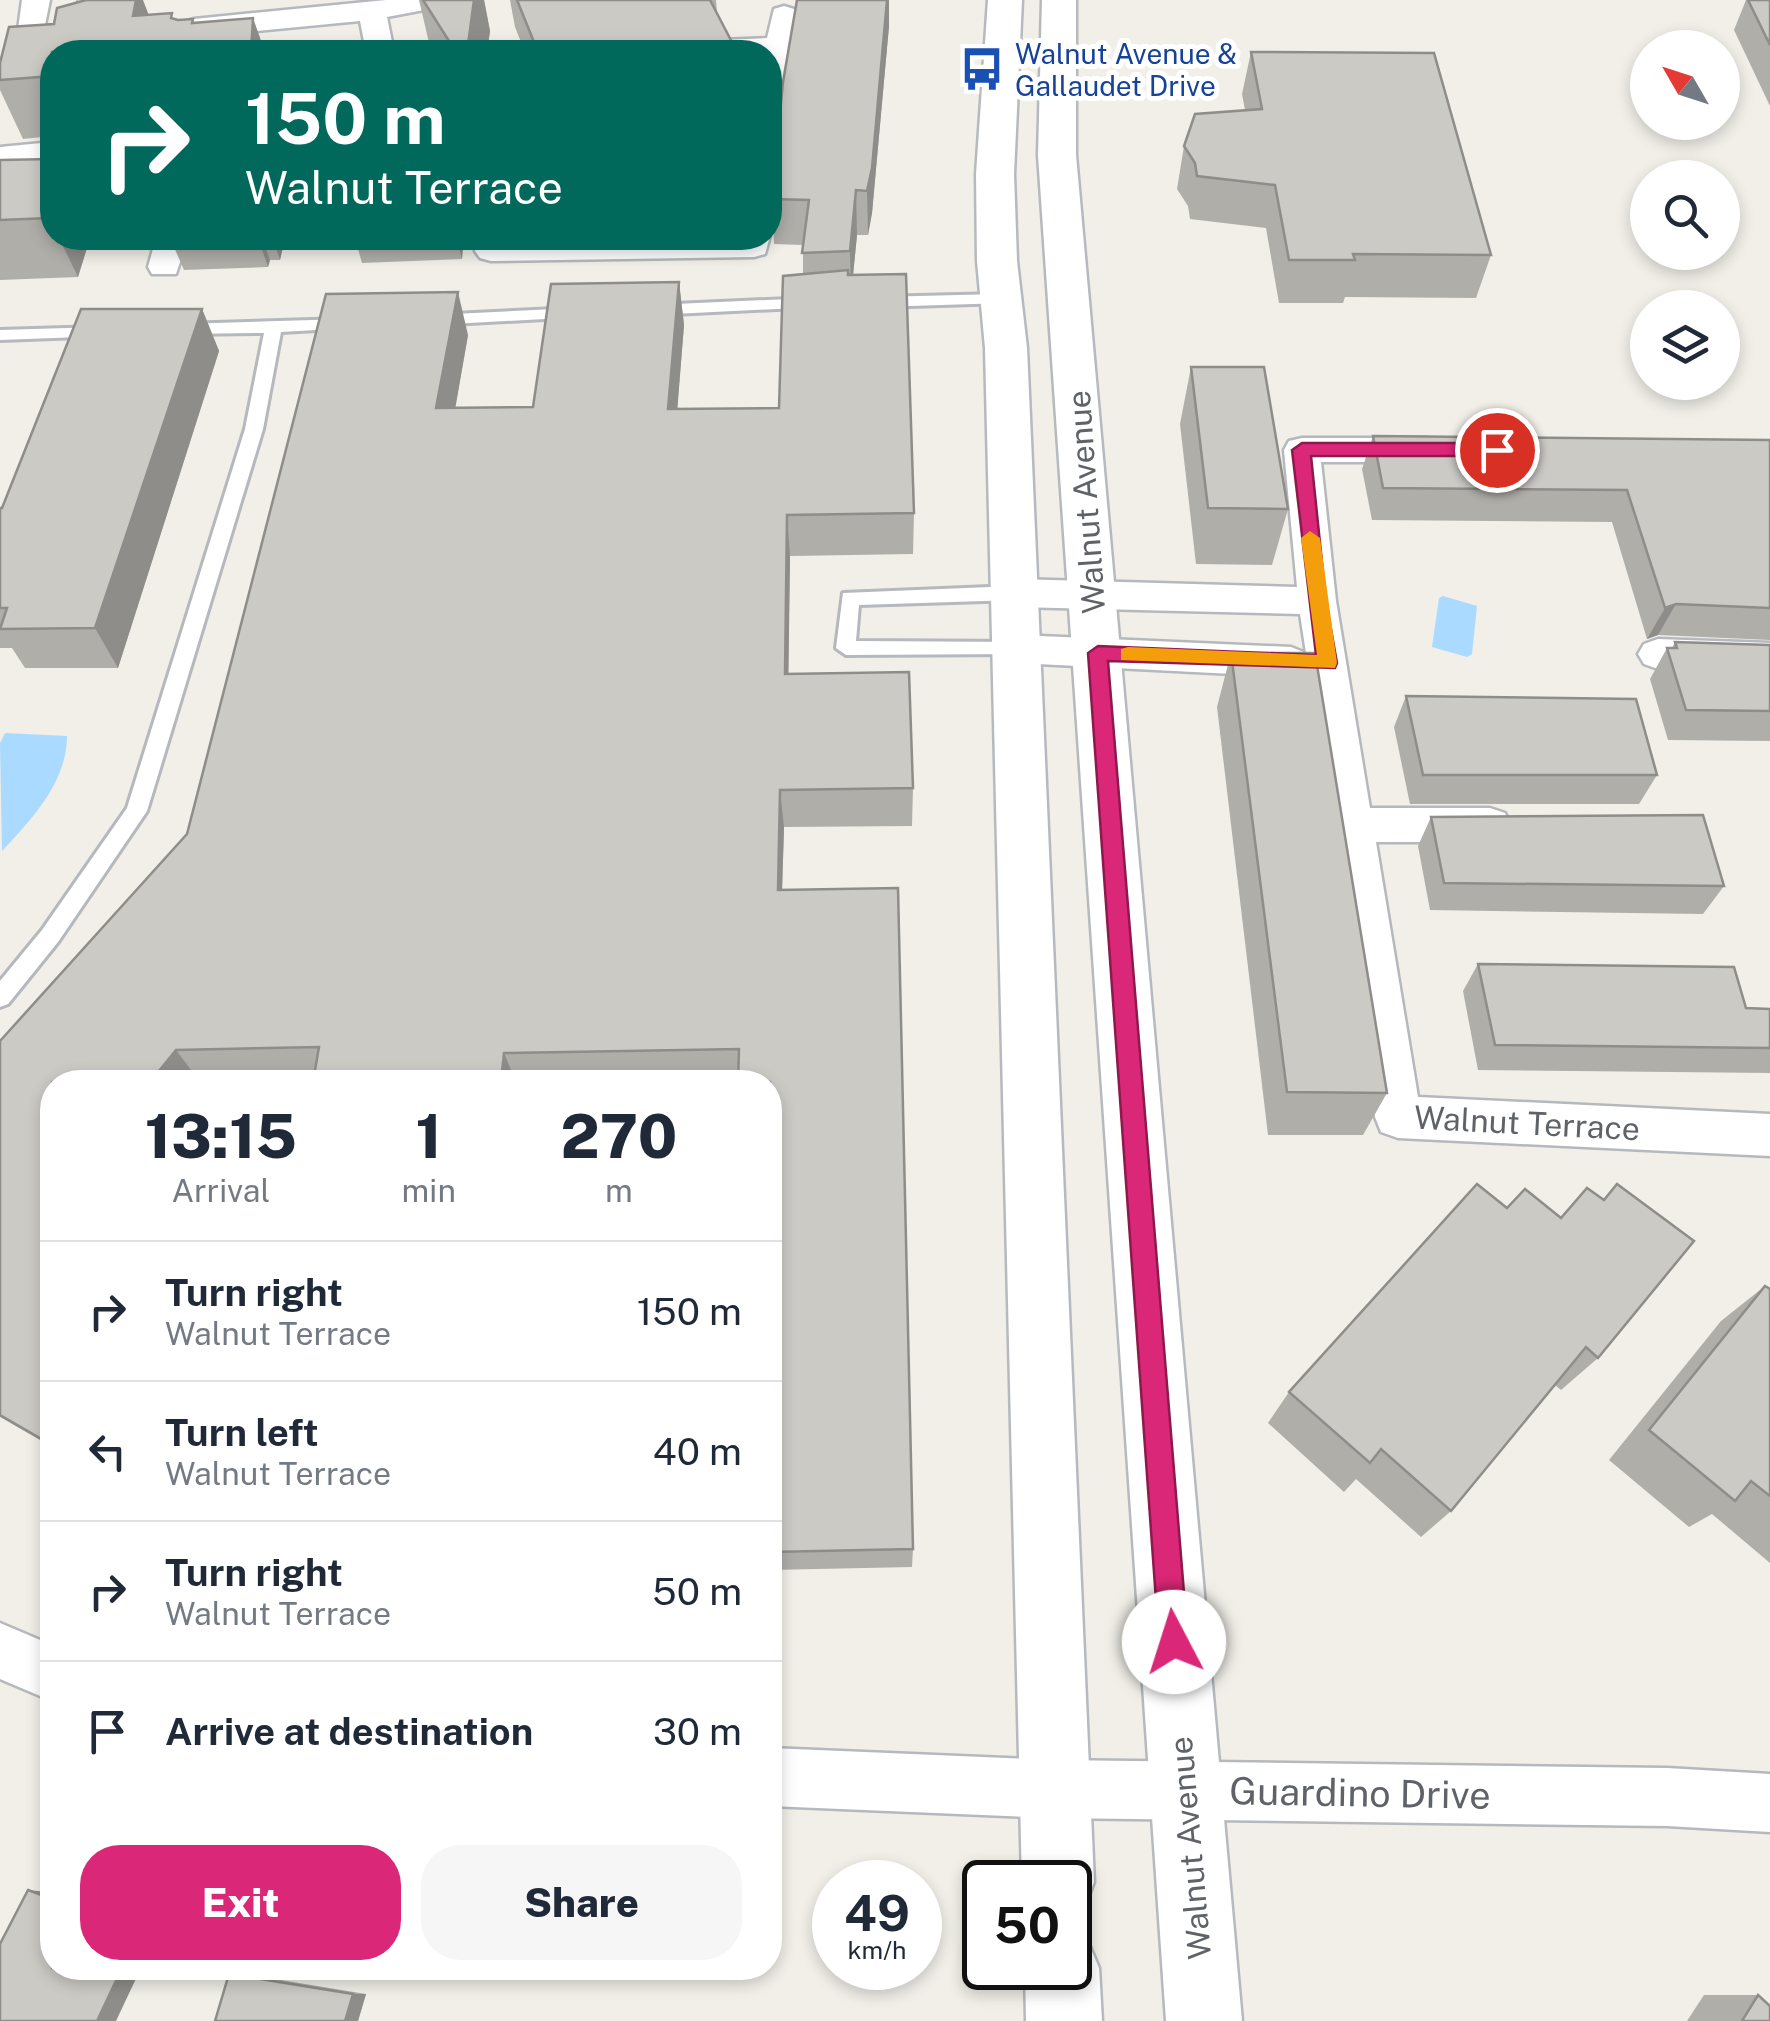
<!DOCTYPE html>
<style>
body{margin:0;font-family:"Public Sans",sans-serif;background:#f6f6f7;color:#1f2937;height:100vh;display:flex;flex-direction:column;font-size:38px;white-space:nowrap}
*{box-sizing:border-box;margin:0}
p{font-size:32px;color:#747a83}
.icon{flex:none;width:55px;height:55px;fill:none;stroke:currentColor;stroke-width:2;stroke-linecap:round;stroke-linejoin:round}
.map{position:relative;flex:1;overflow:hidden}
.side{position:absolute;left:40px;top:1070px;width:742px;height:910px;display:flex;flex-direction:column;background:#fff;border-radius:40px;box-shadow:0 5px 15px #0003}
.side>*{flex:none}
.banner{position:absolute;left:40px;top:40px;width:742px;height:210px;border-radius:40px;box-shadow:0 5px 15px #0003;background:#00695c;color:#fff;overflow:hidden}
.needle{width:65px;rotate:309deg}
.tools{position:absolute;left:1630px;top:30px;display:grid;gap:20px}
.tools a{display:grid;place-items:center;width:110px;height:110px;border-radius:50%;background:#fff;box-shadow:0 5px 15px #0003;font-size:50px}
.speed{position:absolute;left:812px;top:1860px;display:flex;gap:20px;font-size:50px;font-weight:700;text-align:center}
.speed>*{display:grid;place-content:center;width:130px;height:130px;border-radius:50%;background:#fff;box-shadow:0 5px 15px #0003;line-height:1}
.speed small{font-size:25px;font-weight:400}
.speed .limit{border:5px solid #111;border-radius:15px;background:#fff;color:#111}
.pin{position:absolute;display:grid;place-items:center;width:85px;height:85px;color:#fff;margin:-42px;border:5px solid #fff;border-radius:50%;box-shadow:0 2px 10px #0007}
.me{position:absolute;width:110px;margin:-55px;rotate:355deg;stroke-linejoin:round;filter:drop-shadow(0 0 8px #0008)}
.turn{display:flex;align-items:center;gap:35px;height:210px;padding:0 40px;font-size:45px}
.turn .icon{width:130px;height:130px;stroke-width:2.5}
.turn b{display:block;font-size:70px;line-height:85px}
.eta{display:flex;justify-content:space-evenly;align-items:center;height:170px;text-align:center}
.eta b{font-size:60px;font-weight:800;line-height:70px}
.action{display:flex;gap:20px;margin-top:auto;padding:20px 40px}
.action a{flex:1;height:115px;border-radius:40px;background:#db2777;color:#fff;font-size:40px;font-weight:800;line-height:115px;text-align:center}
.action a+a{background:#f6f6f7;color:#1f2937}
ul{padding:0;list-style:none}
li{display:flex;align-items:center;gap:30px;height:140px;padding:0 40px;border-top:2px solid #e0e1e3}
li div{flex:1}
li b{display:block;font-size:38px}
li em{font-style:normal}
.map>svg:first-child{display:block}
</style>
<div class="map">
<svg width="1770" height="2021" viewBox="0 0 1770 2021">
<rect width="100%" height="100%" fill="#f1efe8"/>
<g fill="#aadaff">
<polygon points="1443,596 1477,606 1472,654 1467,657 1432,647 1439,598"/>
<path d="M5,733L67,736C67,782 32,819 2,851L0,743Z"/>
</g>
<g fill="none" stroke-linecap="round" stroke-linejoin="round">
<g stroke="#b5b8bc" stroke-width="6">
<g id="service">
<polygon points="999,294 1005,295 1005,303 878,307 870,302 878,297"/>
<polygon points="811,298 819,303 817,307 653,315 645,310 653,305"/>
<polygon points="576,308 584,313 582,317 433,325 425,320 433,315"/>
<polygon points="346,319 354,324 352,328 281,332 263,429 147,811 58,942 8,1004 0,1007 0,981 42,930 127,808 245,429 264,333 183,334 175,329 183,324"/>
<polygon points="101,327 107,328 107,336 0,340 0,330"/>
<polygon points="1015,586 1025,593 1015,600 859,605 856,641 1018,642 1028,649 1025,654 846,655 836,648 843,593"/>
</g>
</g>
<g stroke="#b5b8bc" stroke-width="5">
<g id="minor">
<polygon points="22,0 50,0 40,50 20,50 16,44"/>
<polygon points="386,0 449,0 445,6 387,17 394,52 366,52 360,21 194,37 184,34 180,28 184,22 194,19"/>
<polygon points="784,6 794,9 798,15 785,121 781,127 770,130 770,52 637,52 642,46 652,43 767,38 774,9"/>
<polygon points="52,142 52,160 0,165 0,147"/>
<polygon points="770,236 765,254 754,257 491,261 480,258 475,251 475,238 507,238 507,241"/>
<polygon points="156,238 188,238 176,274 152,274 148,267"/>
<polygon points="1302,438 1428,438 1441,441 1446,450 1441,459 1428,462 1321,462 1336,601 1370,808 1490,808 1505,813 1511,825 1505,837 1490,842 1376,842 1418,1097 1770,1114 1770,1156 1398,1138 1381,1132 1375,1117 1308,667 1305,672 1291,677 1018,663 1004,659 998,649 1004,639 1018,635 1291,647 1306,653 1300,614 1015,607 1002,603 996,593 1002,583 1015,579 1297,587 1284,450 1289,441"/>
<polygon points="1658,639 1770,643 1770,673 1658,669 1644,664 1638,654 1644,644"/>
<polygon points="0,1623 52,1645 52,1701 0,1679"/>
<polygon points="770,1748 1053,1760 1667,1768 1770,1774 1770,1832 1667,1826 1053,1818 770,1806"/>
</g>
</g>
<g stroke="#b6babf" stroke-width="5">
<g id="secondary">
<polygon points="988,0 1022,0 1014,174 1017,261 1027,348 1094,1882 1084,1908 1070,1913 1070,1882 1022,1882 985,348 977,261 976,174"/>
<polygon points="1042,0 1076,0 1076,155 1242,2021 1166,2021 1038,155"/>
<polygon points="1070,1934 1088,1942 1099,1968 1102,2021 1026,2021 1025,1968 1070,1968"/>
</g>
</g>
<use href="#service" fill="#fff" fill-rule="evenodd"/>
<use href="#minor" fill="#fff" fill-rule="evenodd"/>
<use href="#secondary" fill="#fff" fill-rule="evenodd"/>
</g>
<g fill="#afaea9">
<polygon points="76,0 149,15 52,52 52,136 23,139 0,90 0,63 54,24 77,3"/>
<polygon points="419,0 484,0 490,31 487,52 433,52 430,47"/>
<polygon points="510,0 716,0 717,12 735,52 525,52 515,27"/>
<polygon points="797,0 889,0 889,26 872,213 868,235 857,235 853,275 914,513 913,554 790,556 788,673 913,788 912,826 784,827 782,890 913,1549 912,1567 770,1570 770,1082 313,1082 313,1080 200,1082 52,1082 52,1447 0,1417 0,1041 187,834 468,335 455,408 533,407 679,282 684,325 677,409 779,408 803,274 803,245 774,244 772,199"/>
<polygon points="1746,0 1770,0 1770,106 1734,30"/>
<polygon points="1251,52 1491,255 1476,298 1345,297 1343,303 1279,303 1266,228 1190,219 1188,206 1177,189 1184,146 1245,110 1242,94"/>
<polygon points="52,159 52,238 90,238 78,277 0,280 0,160"/>
<polygon points="170,238 285,238 280,260 270,260 268,267 184,270"/>
<polygon points="355,238 472,238 463,246 462,259 362,263"/>
<polygon points="202,309 219,351 118,668 25,668 12,648 0,648 0,508 2,508"/>
<polygon points="1191,367 1288,509 1272,565 1196,564 1180,424"/>
<polygon points="1373,436 1770,440 1770,640 1658,635 1647,639 1612,522 1372,520 1362,469"/>
<polygon points="1675,642 1770,645 1770,741 1668,740 1650,679 1667,648 1672,648"/>
<polygon points="1231,653 1387,1093 1363,1135 1268,1135 1217,707"/>
<polygon points="1406,696 1657,775 1639,804 1410,804 1394,727"/>
<polygon points="1431,817 1724,886 1703,914 1430,910 1418,846"/>
<polygon points="1478,964 1746,1008 1770,1009 1770,1073 1478,1070 1463,991"/>
<polygon points="1477,1184 1598,1358 1561,1390 1555,1385 1451,1511 1421,1537 1356,1479 1344,1492 1268,1423 1289,1392"/>
<polygon points="1765,1286 1770,1289 1770,1563 1712,1514 1689,1527 1609,1460 1721,1321"/>
<polygon points="229,1974 245,1974 366,1994 358,2021"/>
<polygon points="1704,1995 1758,1995 1770,2021 1687,2021"/>
</g>
<g fill="#8f8d8a">
<polygon points="136,0 143,0 160,44 133,16"/>
<polygon points="474,0 484,0 490,31 487,52 467,52"/>
<polygon points="887,0 889,0 889,26 872,213 868,235 867,191"/>
<polygon points="253,18 265,52 251,52"/>
<polygon points="735,48 735,52 707,52"/>
<polygon points="856,190 857,235 851,296 850,251"/>
<polygon points="59,238 90,238 78,277"/>
<polygon points="258,238 262,238 270,260 268,267"/>
<polygon points="273,238 285,238 280,260"/>
<polygon points="457,238 472,238 463,246 462,259"/>
<polygon points="679,282 684,325 674,451 668,409"/>
<polygon points="458,292 468,335 448,450 436,408"/>
<polygon points="202,309 219,351 118,668 95,628"/>
<polygon points="787,515 790,556 788,713 785,674"/>
<polygon points="1676,604 1658,635 1647,639 1665,608"/>
<polygon points="780,790 784,827 781,925 778,890"/>
<polygon points="176,1050 200,1082 150,1082"/>
<polygon points="504,1053 516,1082 501,1082"/>
<polygon points="28,1890 48,1892 52,1894 52,1899"/>
<polygon points="122,1968 141,1968 116,2021 97,2021"/>
<polygon points="353,1994 366,1994 358,2021 345,2021"/>
</g>
<g fill="#cccac5" stroke="#8f8d8a" stroke-width="2.5">
<polygon points="86,0 136,0 133,16 172,13 171,18 178,20 193,19 192,23 253,18 251,52 52,52 52,76 0,80 0,63 9,27 54,24 57,8"/>
<polygon points="423,0 474,0 467,52 456,52"/>
<polygon points="517,0 710,0 735,48 707,52 538,52"/>
<polygon points="797,0 887,0 872,168 867,191 856,190 850,251 802,253 809,200 772,199 783,82"/>
<polygon points="1748,0 1770,0 1770,45"/>
<polygon points="1251,52 1434,53 1491,255 1353,254 1355,260 1289,260 1275,185 1197,176 1195,163 1184,146 1195,114 1262,109"/>
<polygon points="52,159 52,212 50,218 0,220 0,160"/>
<polygon points="848,270 848,275 906,274 914,513 787,515 785,674 909,672 913,788 780,790 778,890 898,888 913,1549 770,1552 770,1082 738,1082 739,1049 504,1053 501,1082 313,1082 319,1047 176,1050 150,1082 52,1082 52,1445 0,1415 0,1041 187,834 326,294 458,292 436,408 533,407 551,284 679,282 668,409 779,408 783,276"/>
<polygon points="81,309 202,309 95,628 0,629 7,608 0,608 0,508 2,508"/>
<polygon points="1191,367 1264,367 1288,509 1208,508"/>
<polygon points="1373,436 1770,440 1770,608 1676,604 1665,608 1627,490 1383,488"/>
<polygon points="1675,642 1770,645 1770,711 1686,710 1667,648 1677,648"/>
<polygon points="1231,653 1315,653 1387,1093 1287,1092"/>
<polygon points="1406,696 1636,699 1657,775 1423,775"/>
<polygon points="1703,815 1724,886 1444,883 1431,817"/>
<polygon points="1478,964 1734,967 1746,1008 1770,1009 1770,1048 1495,1045"/>
<polygon points="1477,1184 1507,1208 1525,1189 1561,1218 1587,1188 1604,1200 1617,1184 1694,1241 1598,1358 1586,1347 1451,1511 1381,1449 1370,1463 1289,1392"/>
<polygon points="1765,1286 1770,1289 1770,1496 1751,1481 1735,1501 1649,1430"/>
<polygon points="28,1890 52,1899 52,1968 122,1968 97,2021 0,2021 0,1944"/>
<polygon points="229,1974 353,1994 345,2021 215,2021"/>
<polygon points="1758,1995 1770,2006 1770,2021 1742,2021"/>
</g>
<polygon fill="#db2777" stroke="#8e194d" stroke-width="2.5" points="1302,443 1497,443 1506,450 1497,456 1311,456 1326,601 1337,663 1335,668 1108,661 1188,1642 1183,1652 1174,1656 1164,1652 1159,1642 1088,653 1098,646 1316,655 1292,450"/>
<polygon fill="#f59e0b" points="1310,531 1320,538 1337,663 1335,668 1121,660 1121,649 1128,647 1317,655 1301,538"/>
<defs>
<g id="bus-bare" transform="scale(3.45)"><path d="M-5-6H5V4H4V6H2V4H-2V6H-4V4H-5ZM-3.5-4V0h7V-4ZM-3.5 1.2v1.5H-2V1.2ZM2 1.2v1.5H3.5V1.2Z" fill="#1a4fb4" stroke="#fff" stroke-width="2.5" paint-order="stroke"/></g>
</defs>
<g fill-rule="evenodd">
<use href="#bus-bare" x="982" y="69"/>
</g>
<g text-anchor="middle" dominant-baseline="central" stroke-width="10" stroke-linejoin="round" paint-order="stroke">
<g font-size="28" fill="#164399" stroke="#fff" text-anchor="start">
<text x="1015" y="53">Walnut Avenue &amp;<tspan x="1015" dy="32">Gallaudet Drive</tspan></text>
</g>
<g font-size="32" fill="#5f6368" stroke="#fff">
<text transform="translate(1086 502) rotate(-94)">Walnut Avenue</text>
<text transform="translate(1527 1123) rotate(3)">Walnut Terrace</text>
<text transform="translate(1190 1848) rotate(-95)">Walnut Avenue</text>
</g>
<g font-size="38" fill="#5f6368" stroke="#fff">
<text transform="translate(1360 1793) rotate(1)">Guardino Drive</text>
</g>
</g>
</svg>
<div class="tools">
<a><svg class="needle" viewBox="-14 -14 28 28"><path d="M0-13l5 13h-10z" fill="#e53935"/><path d="M0 13l5-13h-10z" fill="#747a83"/></svg></a>
<a><svg class="icon" aria-label="search" viewBox="0 0 24 24"><circle cx="10" cy="10" r="6"/><path d="M15 15l6 6"/></svg></a>
<a><svg class="icon" aria-label="layers" viewBox="0 0 24 24"><path d="M12 4l9 5-9 5-9-5zM3 14l9 5 9-5"/></svg></a>
</div>
<div class="speed"><div>49<small>km/h</small></div><div class="limit">50</div></div>
<div class="pin" style="left:1497px;top:450px;background:#d93025"><svg class="icon" aria-label="arrive" viewBox="0 0 24 24"><path d="M6 21V4h12l-3 4 3 4H6"/></svg></div>
<svg class="me" style="left:1174px;top:1642px" viewBox="-20 -20 40 40"><circle r="19" fill="#fff"/><path d="M0-13L10 11 0 6-10 11z" fill="#db2777"/></svg>
<div class="banner">
<div class="turn"><svg class="icon" aria-label="right" viewBox="0 0 24 24"><path d="M7 20v-9h11M14 6l5 5-5 5"/></svg><div><b>150 m</b>Walnut Terrace</div></div>
</div>
<section class="side">
<div class="eta">
<div><b>13:15</b><p>Arrival</p></div>
<div><b>1</b><p>min</p></div>
<div><b>270</b><p>m</p></div>
</div>
<ul>
<li><svg class="icon" aria-label="right" viewBox="0 0 24 24"><path d="M7 20v-9h11M14 6l5 5-5 5"/></svg><div><b>Turn right</b><p>Walnut Terrace</p></div><em>150 m</em></li>
<li><svg class="icon" aria-label="left" viewBox="0 0 24 24"><path d="M17 20v-9H6M10 6l-5 5 5 5"/></svg><div><b>Turn left</b><p>Walnut Terrace</p></div><em>40 m</em></li>
<li><svg class="icon" aria-label="right" viewBox="0 0 24 24"><path d="M7 20v-9h11M14 6l5 5-5 5"/></svg><div><b>Turn right</b><p>Walnut Terrace</p></div><em>50 m</em></li>
<li><svg class="icon" aria-label="arrive" viewBox="0 0 24 24"><path d="M6 21V4h12l-3 4 3 4H6"/></svg><div><b>Arrive at destination</b></div><em>30 m</em></li>
</ul>
<div class="action"><a>Exit</a><a>Share</a></div>
</section>
</div>
